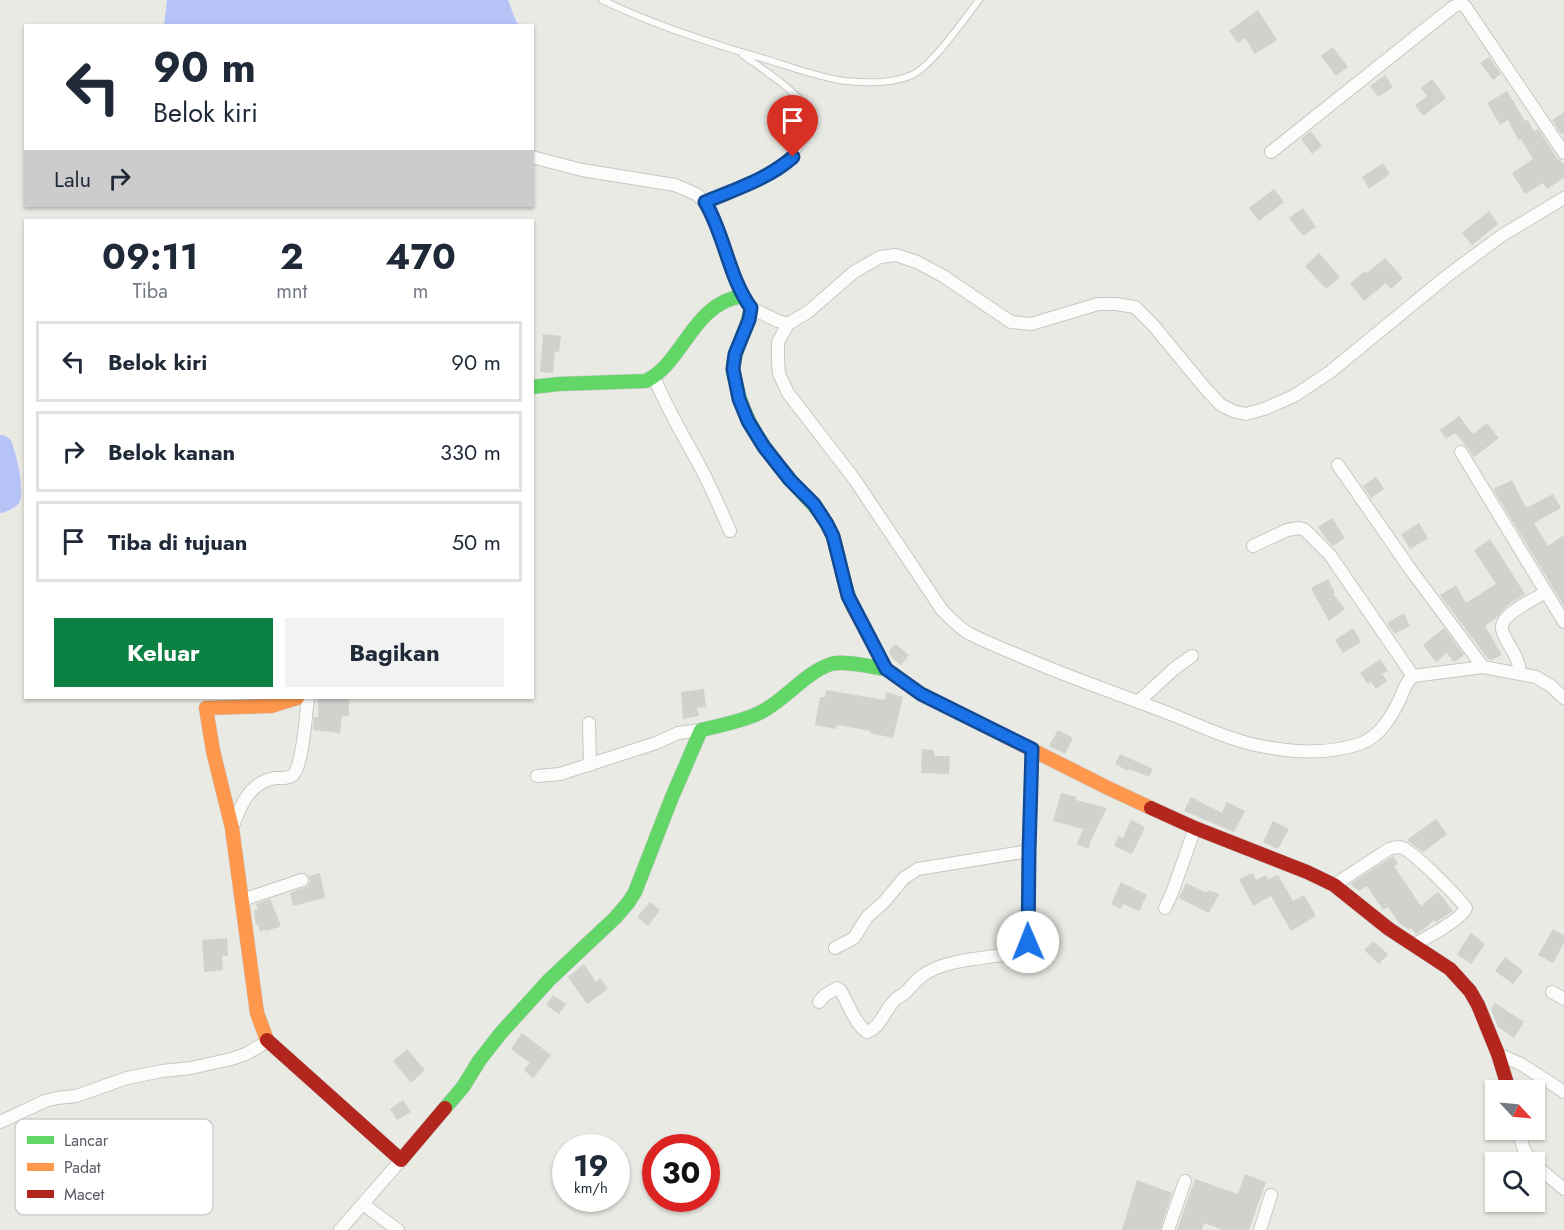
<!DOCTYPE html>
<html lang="id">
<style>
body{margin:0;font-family:Jost,sans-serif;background:#f2f2f3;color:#1f2937;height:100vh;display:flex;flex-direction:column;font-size:22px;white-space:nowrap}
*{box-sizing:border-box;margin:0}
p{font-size:20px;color:#747a83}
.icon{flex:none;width:33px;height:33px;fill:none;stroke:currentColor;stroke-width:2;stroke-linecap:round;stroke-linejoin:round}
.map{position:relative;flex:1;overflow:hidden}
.sheet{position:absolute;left:24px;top:219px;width:510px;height:480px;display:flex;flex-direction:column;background:#fff;border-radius:0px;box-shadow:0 2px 4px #0004}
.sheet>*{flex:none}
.hud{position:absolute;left:24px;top:24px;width:510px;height:183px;border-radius:0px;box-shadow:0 2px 4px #0004;background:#fff;color:#1f2937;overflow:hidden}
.needle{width:39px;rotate:116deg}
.fabs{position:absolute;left:1485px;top:1080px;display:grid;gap:12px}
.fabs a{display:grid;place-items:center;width:60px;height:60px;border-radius:0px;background:#fff;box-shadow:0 2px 4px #0004;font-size:30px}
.speed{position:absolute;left:552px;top:1134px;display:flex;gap:12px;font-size:30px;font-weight:700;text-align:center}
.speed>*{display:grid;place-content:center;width:78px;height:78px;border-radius:50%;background:#fff;box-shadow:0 2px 4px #0004;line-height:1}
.speed small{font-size:15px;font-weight:400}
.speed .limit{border:9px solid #d22;background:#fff;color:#111}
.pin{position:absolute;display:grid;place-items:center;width:51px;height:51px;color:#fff;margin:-62px -26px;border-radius:50% 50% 50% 0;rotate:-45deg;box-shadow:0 0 6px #0007}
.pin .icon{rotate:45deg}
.me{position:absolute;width:66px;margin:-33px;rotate:359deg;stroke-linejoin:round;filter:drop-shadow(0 0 4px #0008)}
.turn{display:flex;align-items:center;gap:21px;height:126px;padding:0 30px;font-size:27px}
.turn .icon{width:78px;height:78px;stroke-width:2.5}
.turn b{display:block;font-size:42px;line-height:51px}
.then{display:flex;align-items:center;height:57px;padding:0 30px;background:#0003;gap:12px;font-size:22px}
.eta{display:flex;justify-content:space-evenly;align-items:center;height:102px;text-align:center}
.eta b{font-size:36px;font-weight:700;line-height:42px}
.button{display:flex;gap:12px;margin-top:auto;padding:12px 30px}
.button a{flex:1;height:69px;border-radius:0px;background:#0b8043;color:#fff;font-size:24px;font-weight:700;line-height:69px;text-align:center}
.button a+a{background:#f2f2f3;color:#1f2937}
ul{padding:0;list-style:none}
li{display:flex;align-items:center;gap:18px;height:81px;margin:0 12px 9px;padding:0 18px;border:3px solid #e0e1e3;border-radius:0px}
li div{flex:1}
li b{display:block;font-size:22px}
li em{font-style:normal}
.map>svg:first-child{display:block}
</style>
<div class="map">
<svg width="1564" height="1230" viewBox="0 0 1564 1230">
<rect width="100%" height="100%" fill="#eaeae4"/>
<polygon fill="#b6c3f7" points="167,0 508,0 516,21 519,25 164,25"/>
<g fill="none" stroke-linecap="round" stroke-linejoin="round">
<path stroke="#b6c3f7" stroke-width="26" d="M0,448C5,463 9,480 8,496L0,500"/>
</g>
<g fill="#d1d1cd">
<polygon points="1258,10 1277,40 1255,54 1245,38 1238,43 1229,31"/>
<polygon points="1333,47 1348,67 1336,76 1321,56"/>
<polygon points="1489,57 1501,74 1493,80 1480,63"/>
<polygon points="1385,75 1393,87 1378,97 1370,86"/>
<polygon points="1432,79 1446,98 1423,116 1415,105 1427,96 1421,88"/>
<polygon points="1507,91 1525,121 1528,120 1534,132 1538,129 1557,158 1564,164 1564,178 1547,189 1543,183 1525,194 1512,173 1533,159 1521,139 1518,140 1508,120 1500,125 1487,103"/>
<polygon points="1564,112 1564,133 1561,134 1552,120"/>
<polygon points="1311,131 1322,146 1312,154 1301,139"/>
<polygon points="1383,163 1390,174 1369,189 1362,177"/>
<polygon points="1274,189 1284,202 1259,221 1249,208"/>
<polygon points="1303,208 1316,227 1303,236 1289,218"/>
<polygon points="1489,211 1498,224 1472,245 1462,233"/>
<polygon points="1319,253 1340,277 1326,289 1305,266"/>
<polygon points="1385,258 1403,278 1391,289 1386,283 1364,301 1350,283 1365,271 1367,273"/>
<polygon points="543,334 561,336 559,352 555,351 553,373 540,372"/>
<polygon points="1459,416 1473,434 1487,423 1499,438 1474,457 1468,448 1455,433 1446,439 1440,430"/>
<polygon points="1376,477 1384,489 1371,498 1363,486"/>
<polygon points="1512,480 1526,508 1553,494 1561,508 1534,523 1548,546 1564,535 1564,606 1493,489"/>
<polygon points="1332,518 1345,538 1333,546 1327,540 1318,527"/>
<polygon points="1419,523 1428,538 1410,549 1401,534"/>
<polygon points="1490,539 1525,594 1508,605 1496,618 1485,626 1502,655 1492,660 1488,659 1440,595 1456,585 1466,603 1496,584 1474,550"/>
<polygon points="1328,579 1335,593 1333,594 1345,609 1329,621 1311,588"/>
<polygon points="1404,613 1410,626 1395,634 1387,623"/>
<polygon points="1353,628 1361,642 1343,653 1335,640"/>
<polygon points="1444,628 1464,655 1454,662 1447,653 1436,662 1423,645"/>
<polygon points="895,644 909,655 901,665 892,658 889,651"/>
<polygon points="1380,659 1388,671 1382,674 1387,681 1376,689 1371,682 1368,684 1360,673"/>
<polygon points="704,689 706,707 697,708 699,716 683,719 681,692"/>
<polygon points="826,690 885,700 886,692 903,697 893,738 870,733 871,731 837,725 836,729 815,725 820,697 825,697"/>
<polygon points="318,698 349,698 349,716 342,716 340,733 313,730 314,717 318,717"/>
<polygon points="1058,730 1073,738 1065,754 1049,746"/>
<polygon points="922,749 933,750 935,756 950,756 949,774 921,773"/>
<polygon points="1120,754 1153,769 1149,777 1129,769 1128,771 1115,764"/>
<polygon points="1061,793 1077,797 1076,800 1107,808 1092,838 1088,849 1077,844 1083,829 1053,821"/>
<polygon points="1191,797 1222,813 1227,802 1245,811 1234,832 1184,811"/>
<polygon points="1436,819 1447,834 1423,852 1407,840"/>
<polygon points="1131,820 1145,827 1132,854 1114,846 1118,836 1123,838"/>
<polygon points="1273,821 1289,829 1278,849 1263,842"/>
<polygon points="1393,856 1398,864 1394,866 1421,906 1438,892 1453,911 1436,922 1434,920 1423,930 1416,934 1411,928 1409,930 1399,923 1388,907 1383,910 1367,886 1359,891 1350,884"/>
<polygon points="320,873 325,898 293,906 290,893 308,886 310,881 309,876"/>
<polygon points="1253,873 1256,880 1266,875 1268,879 1278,875 1293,901 1304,895 1316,916 1291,931 1271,896 1253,906 1239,879"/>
<polygon points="1121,882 1147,895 1139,911 1123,904 1121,909 1111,904"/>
<polygon points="1186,883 1207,893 1208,890 1219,894 1209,913 1179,898"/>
<polygon points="270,899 281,926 267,931 266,930 260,932 258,924 256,925 254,910 258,909 256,904"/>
<polygon points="650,902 660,910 648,926 637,917"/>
<polygon points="1553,929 1564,935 1564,943 1553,963 1538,955"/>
<polygon points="1471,933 1485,944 1471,964 1457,954"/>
<polygon points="227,938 228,956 222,956 223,970 204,972 202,940"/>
<polygon points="1373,941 1388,954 1379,964 1364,950"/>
<polygon points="1505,957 1523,971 1513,984 1495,971"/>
<polygon points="584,964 596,982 600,978 608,989 587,1004 568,977"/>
<polygon points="553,995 566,1004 559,1014 546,1005"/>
<polygon points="1495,1003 1524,1022 1514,1038 1498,1027 1491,1009"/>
<polygon points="522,1033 551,1055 533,1078 524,1070 530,1063 511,1049"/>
<polygon points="407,1049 425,1070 411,1083 393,1061"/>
<polygon points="403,1100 411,1112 397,1120 390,1109"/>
<polygon points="1245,1174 1266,1182 1249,1230 1223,1230 1204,1223 1202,1230 1177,1230 1195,1179 1238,1194"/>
<polygon points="1137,1180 1172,1193 1160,1230 1122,1230"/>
</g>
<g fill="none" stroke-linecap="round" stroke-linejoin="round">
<g stroke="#c7c7c7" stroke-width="8">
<g id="lane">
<path d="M602,0C654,25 709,43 765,59C791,67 817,77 845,81C867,83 891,84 912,75C933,65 964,19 979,0"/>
<path d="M705,202C742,187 784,176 805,139C811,128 813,117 804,105C791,87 762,69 743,55"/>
</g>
</g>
<g stroke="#c7c7c7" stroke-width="14">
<g id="street">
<polyline points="1271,152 1453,7 1459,4 1465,6 1564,153"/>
<polyline points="532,157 582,170 675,185 696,194 705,202 711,211 742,296"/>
<polyline points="751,308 778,321 788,324 808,312 854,272 880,257 896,255 917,262 943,276 1011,322 1031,324 1098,304 1116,304 1135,307 1153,325 1205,388 1221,405 1233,411 1246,414 1264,409 1294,396 1330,372 1447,276 1501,236 1564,198"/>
<path d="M788,324L778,342V361L779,374L788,393L855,480L942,610C951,619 959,628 970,634C986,642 1003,649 1020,656C1070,678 1122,695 1173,715C1206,728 1236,743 1272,748C1301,753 1334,753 1362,743C1381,735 1391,717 1400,699C1403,691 1406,682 1413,676L1483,667L1536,677L1551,686L1564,698"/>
<path d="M654,377C668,412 688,443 705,476C714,494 722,513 730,531"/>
<polyline points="1461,452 1564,622"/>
<polyline points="1338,465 1408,566 1483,667"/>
<polyline points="1253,546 1287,530 1299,528 1305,530 1330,555 1413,676"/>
<path d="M1520,673C1519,661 1514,653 1508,643C1506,638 1501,632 1502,626C1503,613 1535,599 1546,592"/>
<polyline points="1138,702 1175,668 1192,656"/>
<polyline points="589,723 590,765"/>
<polyline points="537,776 560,774 656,743 678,733 701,730"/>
<path d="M232,828C240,807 249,782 275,778C281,778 288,779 293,775C303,765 306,713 308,698"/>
<path d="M1334,885L1389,849C1393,848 1398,846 1403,848C1416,854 1457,896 1466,908C1461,920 1426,938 1413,945"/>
<polyline points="242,900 302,880"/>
<polyline points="1165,908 1172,893 1195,828"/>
<polyline points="835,948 854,938 867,917 884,902 904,878 918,869 1029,851"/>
<polyline points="1552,992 1564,999"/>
<path d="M819,1002L825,995L837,988L840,990C848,1002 855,1025 867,1032C881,1027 884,1011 894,1001C897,997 901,996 905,993C911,987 915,981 922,976C945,958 992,958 1021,952L1025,949L1028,942L1029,851L1032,749"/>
<polyline points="1498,1054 1521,1064 1564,1092"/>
<polyline points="0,1122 45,1101 57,1098 76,1096 127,1078 162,1071 191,1068 231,1059 246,1054 268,1041"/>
<polyline points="1518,1130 1524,1150 1533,1162"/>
<polyline points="1534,1164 1564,1189"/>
<polyline points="363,1204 398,1230"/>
<polyline points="340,1230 401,1160"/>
<polyline points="1168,1230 1185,1181"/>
<polyline points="1260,1230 1271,1195"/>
</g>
</g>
<g stroke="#c8c8c8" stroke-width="15">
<g id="fast">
<path d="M532,387L559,384L646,381C684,362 692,304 742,296L751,308C748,328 733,351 733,370C733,374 735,379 736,383C743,420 765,450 789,478C802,495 816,504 827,524C841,549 840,581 853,607"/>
<path d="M445,1108L463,1087L479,1061L500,1034L549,980L615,918L628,903L635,892L672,797L701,730C718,726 748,720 763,711C787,698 805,673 831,664C845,660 871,667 886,669"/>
</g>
</g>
<g stroke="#c8c8c8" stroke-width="15">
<g id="slow">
<polyline points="853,607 886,669 921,694 1106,787 1151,808"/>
<polyline points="267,1040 257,1013 232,828 213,751 206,708 271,706 297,698"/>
</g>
</g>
<g stroke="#c8c8c8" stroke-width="15">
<g id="jam">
<polyline points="1151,808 1195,828 1307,872 1334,885 1389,929 1450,969 1470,991 1478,1005 1498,1054 1509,1090"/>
<polyline points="267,1040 401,1160 445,1108"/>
</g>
</g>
<use href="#lane" stroke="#fcfcfb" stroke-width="6"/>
<use href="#street" stroke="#fcfcfb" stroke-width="12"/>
<use href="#fast" stroke="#63d668" stroke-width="14"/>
<use href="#slow" stroke="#ff974d" stroke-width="14"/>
<use href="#jam" stroke="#b3261e" stroke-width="14"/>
</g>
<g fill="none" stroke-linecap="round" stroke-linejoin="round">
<g stroke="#114b97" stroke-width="15">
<path id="route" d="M793,157C768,179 736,189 705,202C725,235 728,276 751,308L749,320L735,354L733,369L739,399L748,421L764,447L790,480L814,504L827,524L833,536L848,596L886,669L921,694L1032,749L1029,851L1028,942"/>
</g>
<use href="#route" stroke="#1a73e8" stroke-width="10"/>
</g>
<rect x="15" y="1119" width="198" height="96" rx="9" fill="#fff" stroke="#cdced0" stroke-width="1.5"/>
<rect x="27" y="1136" width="27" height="8" fill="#63d668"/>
<rect x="27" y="1163" width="27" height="8" fill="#ff974d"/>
<rect x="27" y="1190" width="27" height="8" fill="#b3261e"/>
<g font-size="16" fill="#595a63">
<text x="64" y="1146">Lancar</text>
<text x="64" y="1173">Padat</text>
<text x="64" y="1200">Macet</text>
</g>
</svg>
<div class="fabs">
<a><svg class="needle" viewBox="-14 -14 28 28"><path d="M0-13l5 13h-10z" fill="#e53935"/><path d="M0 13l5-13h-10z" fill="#747a83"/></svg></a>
<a><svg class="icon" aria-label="search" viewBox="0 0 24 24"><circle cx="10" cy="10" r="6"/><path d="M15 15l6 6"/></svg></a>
</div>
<div class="speed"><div>19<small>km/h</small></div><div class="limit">30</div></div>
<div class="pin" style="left:793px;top:157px;background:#d93025"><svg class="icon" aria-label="arrive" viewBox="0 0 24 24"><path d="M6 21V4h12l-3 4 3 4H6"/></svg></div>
<svg class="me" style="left:1028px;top:942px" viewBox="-20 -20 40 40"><circle r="19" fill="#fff"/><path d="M0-13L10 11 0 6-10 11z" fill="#1a73e8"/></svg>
<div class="hud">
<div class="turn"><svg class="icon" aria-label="left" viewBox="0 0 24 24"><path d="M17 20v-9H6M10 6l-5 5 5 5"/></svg><div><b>90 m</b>Belok kiri</div></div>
<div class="then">Lalu<svg class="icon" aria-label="right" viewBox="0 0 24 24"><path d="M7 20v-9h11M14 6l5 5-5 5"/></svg></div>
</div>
<section class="sheet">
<div class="eta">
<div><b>09:11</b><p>Tiba</p></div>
<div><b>2</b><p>mnt</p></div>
<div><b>470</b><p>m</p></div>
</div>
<ul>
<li><svg class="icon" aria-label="left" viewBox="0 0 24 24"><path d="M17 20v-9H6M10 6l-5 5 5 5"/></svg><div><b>Belok kiri</b></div><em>90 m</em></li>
<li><svg class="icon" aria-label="right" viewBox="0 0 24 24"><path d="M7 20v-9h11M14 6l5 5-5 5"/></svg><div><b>Belok kanan</b></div><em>330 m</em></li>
<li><svg class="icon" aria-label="arrive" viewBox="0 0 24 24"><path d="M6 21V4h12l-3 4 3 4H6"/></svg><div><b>Tiba di tujuan</b></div><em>50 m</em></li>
</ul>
<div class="button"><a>Keluar</a><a>Bagikan</a></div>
</section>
</div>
